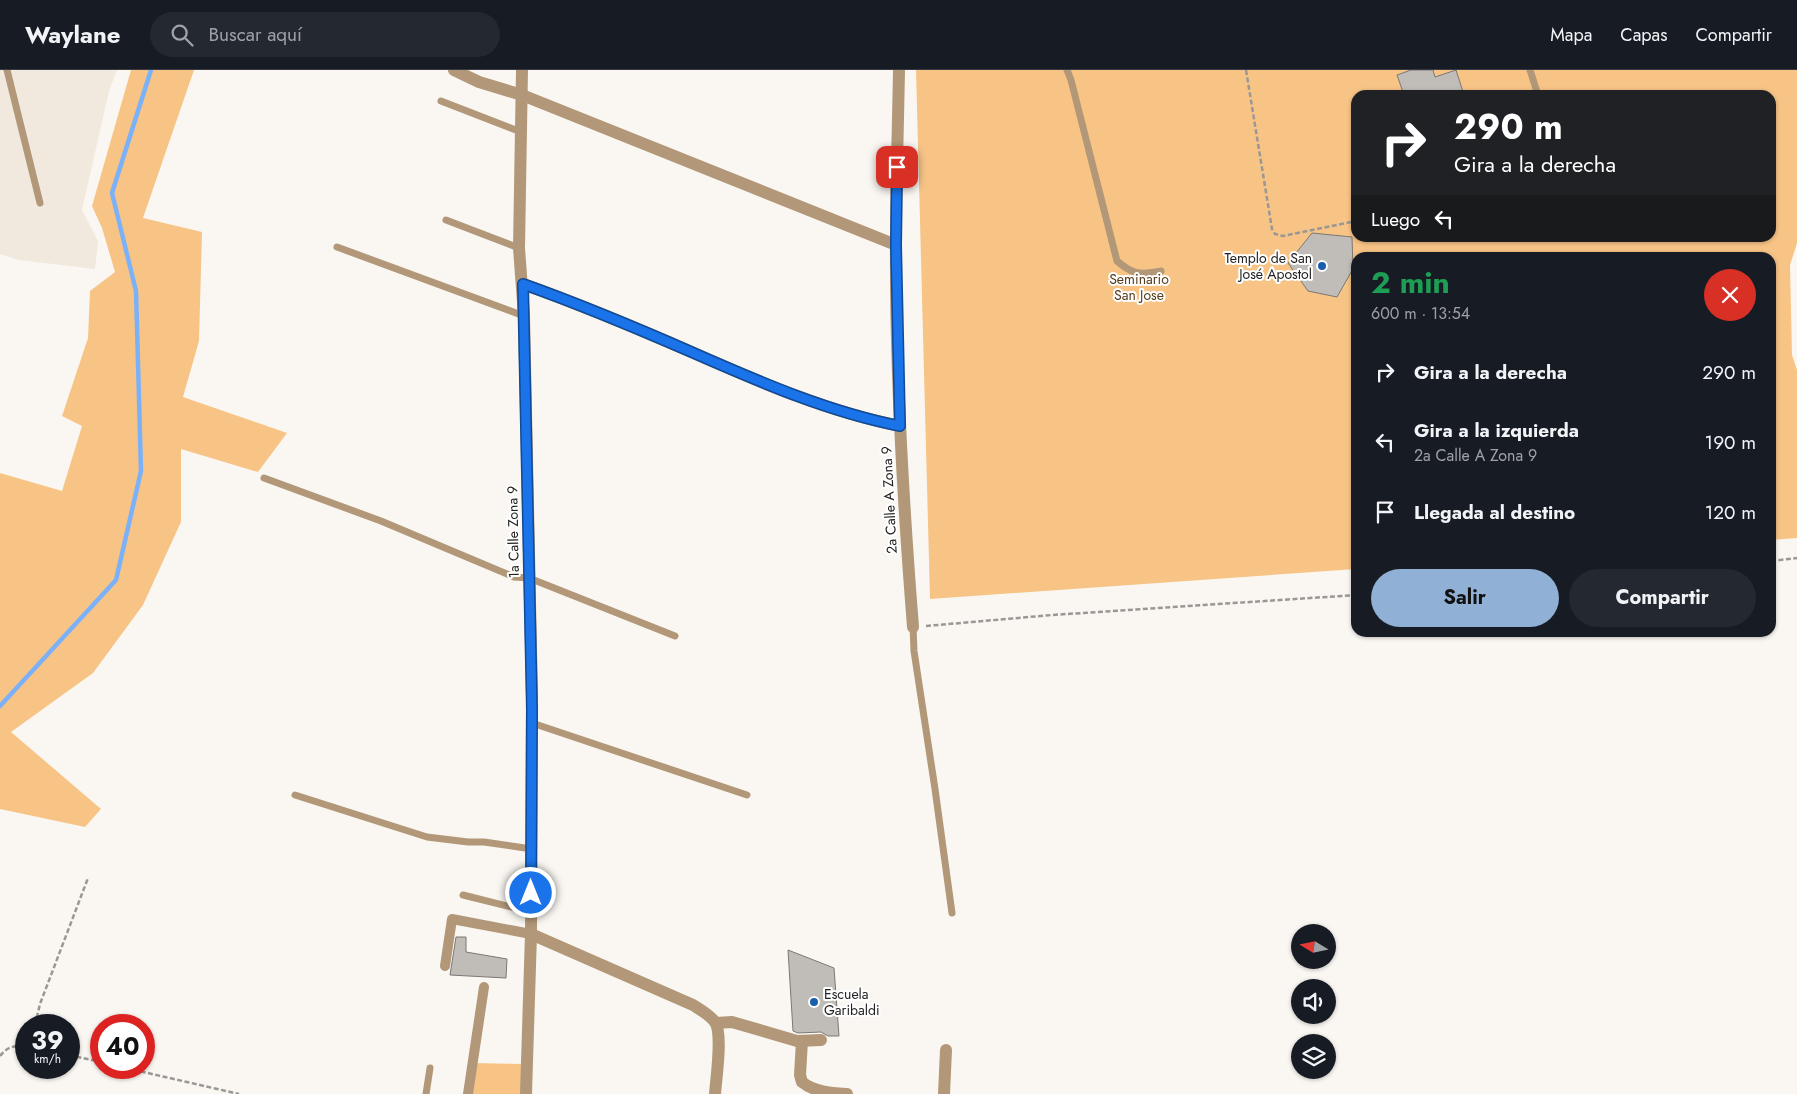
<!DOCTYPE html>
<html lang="es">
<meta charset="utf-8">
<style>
body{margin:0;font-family:Jost,sans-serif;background:#242831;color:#f1f3f6;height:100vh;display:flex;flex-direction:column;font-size:19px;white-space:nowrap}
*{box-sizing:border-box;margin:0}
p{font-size:16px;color:#9ea1a6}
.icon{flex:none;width:28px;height:28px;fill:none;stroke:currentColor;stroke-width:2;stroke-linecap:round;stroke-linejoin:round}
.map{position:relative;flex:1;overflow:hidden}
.details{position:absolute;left:1351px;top:182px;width:425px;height:385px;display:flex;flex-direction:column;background:#171b24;border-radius:15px;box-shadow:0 1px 4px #0004}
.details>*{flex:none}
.hud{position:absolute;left:1351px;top:20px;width:425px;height:152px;border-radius:15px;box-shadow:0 1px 4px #0004;background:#202124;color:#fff;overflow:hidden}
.needle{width:32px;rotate:280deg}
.buttons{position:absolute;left:1291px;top:854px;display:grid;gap:10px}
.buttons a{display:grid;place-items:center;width:45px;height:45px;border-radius:50%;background:#171b24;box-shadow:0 1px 4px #0004;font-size:25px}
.speed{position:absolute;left:15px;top:944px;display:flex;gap:10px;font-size:25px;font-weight:700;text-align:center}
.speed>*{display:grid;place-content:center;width:65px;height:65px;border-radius:50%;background:#171b24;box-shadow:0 1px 4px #0004;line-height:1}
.speed small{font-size:12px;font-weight:400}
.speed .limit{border:8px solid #d22;background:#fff;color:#111}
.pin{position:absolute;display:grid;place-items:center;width:42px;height:42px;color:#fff;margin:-21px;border-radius:10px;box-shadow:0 2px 8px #0006}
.me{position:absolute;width:55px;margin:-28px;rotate:0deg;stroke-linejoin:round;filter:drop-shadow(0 0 4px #0008)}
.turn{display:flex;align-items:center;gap:18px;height:105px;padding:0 20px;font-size:22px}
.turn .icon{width:65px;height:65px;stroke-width:2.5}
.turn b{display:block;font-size:35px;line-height:42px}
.then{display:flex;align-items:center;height:48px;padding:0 20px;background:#0003;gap:10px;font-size:19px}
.round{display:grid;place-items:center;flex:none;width:52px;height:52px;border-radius:26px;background:#242831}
.overview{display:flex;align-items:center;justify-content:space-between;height:85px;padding:0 20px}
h1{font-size:30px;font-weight:700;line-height:38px;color:#1e9e55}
.button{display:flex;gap:10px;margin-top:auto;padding:10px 20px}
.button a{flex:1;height:58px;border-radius:30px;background:#90b0d5;color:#111;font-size:20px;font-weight:700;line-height:58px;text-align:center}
.button a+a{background:#242831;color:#f1f3f6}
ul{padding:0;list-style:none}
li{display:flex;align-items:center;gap:15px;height:70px;padding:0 20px}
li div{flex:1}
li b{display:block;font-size:19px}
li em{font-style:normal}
header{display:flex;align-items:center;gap:30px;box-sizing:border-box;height:70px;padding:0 25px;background:#171b24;border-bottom:1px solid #363941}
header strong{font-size:24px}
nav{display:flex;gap:28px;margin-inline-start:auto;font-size:18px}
.search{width:350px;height:45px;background:#242831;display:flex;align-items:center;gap:12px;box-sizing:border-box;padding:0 18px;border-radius:28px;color:#9ea1a6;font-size:19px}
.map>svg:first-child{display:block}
</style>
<header>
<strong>Waylane</strong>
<div class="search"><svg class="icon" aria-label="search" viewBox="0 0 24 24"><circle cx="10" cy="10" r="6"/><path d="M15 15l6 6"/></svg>Buscar aquí</div>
<nav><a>Mapa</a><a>Capas</a><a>Compartir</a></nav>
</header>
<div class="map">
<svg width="1797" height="1024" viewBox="0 0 1797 1024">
<rect width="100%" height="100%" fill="#faf7f2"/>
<polygon fill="#f1e8de" points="0,0 117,0 109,21 82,140 98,171 95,199 19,190 0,184"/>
<g fill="#f7c486" fill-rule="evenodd">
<polygon points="131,0 194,0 143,148 202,162 199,271 183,327 287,363 258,402 181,379 181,452 143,535 93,603 11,662 101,739 85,757 0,739 0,403 62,421 82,356 62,346 88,268 90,221 115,202 102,158 92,136"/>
<path d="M916,0H1797V173L1790,195L1792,285L1797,300V468L1771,470V188H1356V499L930,529ZM1356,25H1771V168H1356Z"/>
<polygon points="473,993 527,994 526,1024 468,1024"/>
</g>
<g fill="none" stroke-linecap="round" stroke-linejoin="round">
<polyline stroke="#7bb1f9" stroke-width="4.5" points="0,636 116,510 141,401 136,221 112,123 151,0"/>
</g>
<g fill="#c0bdb8" stroke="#7b7774">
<polygon points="1411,0 1433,0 1435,7 1456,0 1464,25 1404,25 1397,5"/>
<polygon points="1312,163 1352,167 1353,199 1337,227 1308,221 1288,193"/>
<polygon points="456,867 466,867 466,882 507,889 506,908 450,905"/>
<polygon points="788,880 834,898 839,966 828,966 821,962 798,963 793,961"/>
</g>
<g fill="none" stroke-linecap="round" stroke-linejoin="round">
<g stroke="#9a9895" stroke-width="2.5" stroke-dasharray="5 2.5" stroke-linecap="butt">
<polyline points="1246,0 1272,159 1275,164 1283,166 1356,151"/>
<polyline points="1771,491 1797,488"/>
<polyline points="926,556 1052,545 1356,525"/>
<polyline points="35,955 40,934 88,808"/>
<polyline points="69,985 101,992"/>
<path d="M0,986C8,976 14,976 26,976"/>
<polyline points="126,998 239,1024"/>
</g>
<g stroke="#b29878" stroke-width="7">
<polyline points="7,0 40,133"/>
<path d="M1067,0L1071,10L1117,191C1133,205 1141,205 1161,201"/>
<polyline points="1530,0 1538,25"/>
<polyline points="441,31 521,62"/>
<polyline points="446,150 519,178"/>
<polyline points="337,177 524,246"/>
<polyline points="264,408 381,451 514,507 529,508 675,566"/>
<polyline points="913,557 914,581 935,719 952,843"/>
<polyline points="532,653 747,725"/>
<polyline points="295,725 427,767 468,772 484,772 532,779"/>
<polyline points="463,825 531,842"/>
<polyline points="426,1024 430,998"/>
</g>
<g stroke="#b29878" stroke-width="10">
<polyline points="445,896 452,849 531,864"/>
<polyline points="468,1024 484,917"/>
</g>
<g stroke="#b29878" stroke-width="12">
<polyline points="454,0 479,12 522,25 896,175"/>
<path d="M899,0C898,58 896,116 896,175C895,302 903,430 913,557"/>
<path d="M523,214C582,235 639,259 696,284C762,313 829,342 900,356"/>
<polyline points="716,953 732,952 797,971 821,970"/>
<path d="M802,971L800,1005L802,1012C814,1022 832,1023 847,1024"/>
<polyline points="526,1024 531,864"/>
<polyline points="944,1024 946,980"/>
</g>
<path stroke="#b29878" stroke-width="12" d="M522,0L519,178L524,246L532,626L531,864L693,935C701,940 710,945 715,952C723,964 716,1009 715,1024"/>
</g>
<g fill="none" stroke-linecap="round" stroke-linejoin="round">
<g stroke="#114b97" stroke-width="12">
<path id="route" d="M531,823L532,640L523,214C582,235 639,259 696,284C762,313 829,342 900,356L896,175L897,97"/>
</g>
<use href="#route" stroke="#1a73e8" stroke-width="9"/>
</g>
<g fill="#1a5dad" stroke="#fff" stroke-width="2">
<circle cx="1322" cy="196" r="5"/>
<circle cx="814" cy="932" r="5"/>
</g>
<g text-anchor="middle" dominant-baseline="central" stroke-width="4" stroke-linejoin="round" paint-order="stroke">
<g font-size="14" fill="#21201f" stroke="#fff" text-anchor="end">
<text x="1312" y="188">Templo de San<tspan x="1312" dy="16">José Apostol</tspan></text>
<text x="824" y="924" text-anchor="start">Escuela<tspan x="824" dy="16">Garibaldi</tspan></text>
</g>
<g font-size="14" fill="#543b19" stroke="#fff">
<text x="1139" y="209">Seminario<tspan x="1139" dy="16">San Jose</tspan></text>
</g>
<g font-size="14" fill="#21201f" stroke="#fff">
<text transform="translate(889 430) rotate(-93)">2a Calle A Zona 9</text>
<text transform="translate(513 462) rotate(-91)">1a Calle Zona 9</text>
</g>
</g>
</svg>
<div class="buttons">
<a><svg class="needle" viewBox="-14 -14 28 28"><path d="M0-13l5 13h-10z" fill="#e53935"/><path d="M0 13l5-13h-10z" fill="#9ea1a6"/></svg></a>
<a><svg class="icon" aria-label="sound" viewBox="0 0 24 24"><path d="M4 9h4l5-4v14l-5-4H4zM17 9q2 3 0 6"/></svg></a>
<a><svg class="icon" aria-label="layers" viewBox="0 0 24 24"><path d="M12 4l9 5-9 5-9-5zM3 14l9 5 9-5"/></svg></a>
</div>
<div class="speed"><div>39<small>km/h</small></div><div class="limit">40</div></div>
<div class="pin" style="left:897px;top:97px;background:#d93025"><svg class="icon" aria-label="arrive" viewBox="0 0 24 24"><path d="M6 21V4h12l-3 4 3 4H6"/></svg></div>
<svg class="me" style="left:531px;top:823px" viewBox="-20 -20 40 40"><circle r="17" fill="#1a73e8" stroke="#fff" stroke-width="3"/><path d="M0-11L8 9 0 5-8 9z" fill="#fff"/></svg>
<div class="hud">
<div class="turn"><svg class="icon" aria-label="right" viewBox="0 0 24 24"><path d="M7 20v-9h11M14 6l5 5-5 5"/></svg><div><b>290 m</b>Gira a la derecha</div></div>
<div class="then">Luego<svg class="icon" aria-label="left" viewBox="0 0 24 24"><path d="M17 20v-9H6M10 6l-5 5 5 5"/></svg></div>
</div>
<section class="details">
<div class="overview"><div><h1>2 min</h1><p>600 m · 13:54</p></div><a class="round" style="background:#d93025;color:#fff"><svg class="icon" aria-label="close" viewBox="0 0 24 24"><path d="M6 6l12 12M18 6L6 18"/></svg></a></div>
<ul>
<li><svg class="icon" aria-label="right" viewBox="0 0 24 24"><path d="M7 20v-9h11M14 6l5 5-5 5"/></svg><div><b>Gira a la derecha</b></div><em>290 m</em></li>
<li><svg class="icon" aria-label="left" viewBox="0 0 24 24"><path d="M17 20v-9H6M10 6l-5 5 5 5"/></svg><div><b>Gira a la izquierda</b><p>2a Calle A Zona 9</p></div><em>190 m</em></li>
<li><svg class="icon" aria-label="arrive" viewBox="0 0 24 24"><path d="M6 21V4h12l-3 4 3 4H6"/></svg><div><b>Llegada al destino</b></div><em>120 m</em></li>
</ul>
<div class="button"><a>Salir</a><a>Compartir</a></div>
</section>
</div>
